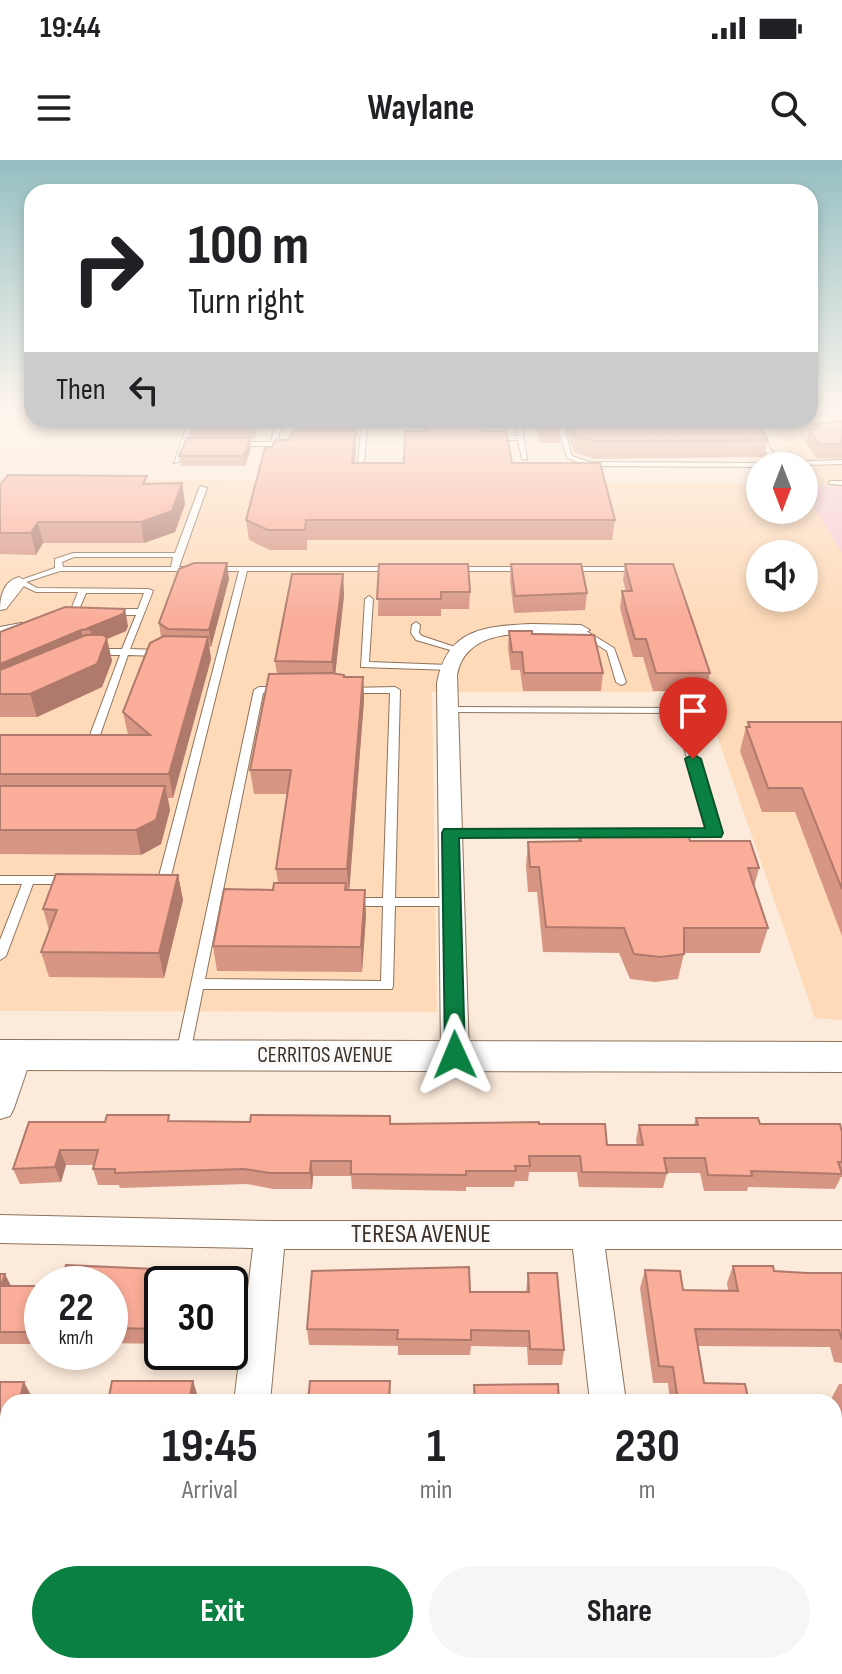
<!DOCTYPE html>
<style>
body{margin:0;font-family:"Sofia Sans Condensed",sans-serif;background:#f6f6f6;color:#202124;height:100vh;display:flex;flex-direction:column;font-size:30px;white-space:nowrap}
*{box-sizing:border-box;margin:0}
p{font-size:26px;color:#757577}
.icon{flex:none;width:44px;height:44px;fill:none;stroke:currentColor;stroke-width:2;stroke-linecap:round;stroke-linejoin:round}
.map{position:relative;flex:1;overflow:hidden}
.drawer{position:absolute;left:0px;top:1234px;width:842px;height:280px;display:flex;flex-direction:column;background:#fff;border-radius:24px 24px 0 0;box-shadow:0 4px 12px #0003}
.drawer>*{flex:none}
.hud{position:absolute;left:24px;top:24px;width:794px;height:244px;border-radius:24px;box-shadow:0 4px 12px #0003;background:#fff;color:#202124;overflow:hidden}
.needle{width:52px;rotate:180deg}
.controls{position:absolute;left:746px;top:292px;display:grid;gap:16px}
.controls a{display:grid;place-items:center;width:72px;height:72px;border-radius:50%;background:#fff;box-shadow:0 4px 12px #0003;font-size:40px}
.speed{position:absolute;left:24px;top:1106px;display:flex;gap:16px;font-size:40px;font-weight:700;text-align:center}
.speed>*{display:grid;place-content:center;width:104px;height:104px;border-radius:50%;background:#fff;box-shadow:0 4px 12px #0003;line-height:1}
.speed small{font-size:20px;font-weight:400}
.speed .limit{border:4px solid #111;border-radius:12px;background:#fff;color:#111}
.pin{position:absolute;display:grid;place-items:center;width:68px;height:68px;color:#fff;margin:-82px -34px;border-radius:50% 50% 50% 0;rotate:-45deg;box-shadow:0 0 8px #0007}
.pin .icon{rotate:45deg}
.me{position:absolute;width:88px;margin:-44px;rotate:359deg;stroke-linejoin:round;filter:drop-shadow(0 0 6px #0008)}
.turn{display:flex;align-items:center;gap:28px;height:168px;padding:0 32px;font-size:36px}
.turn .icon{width:104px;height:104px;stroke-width:2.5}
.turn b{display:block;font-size:56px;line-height:68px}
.then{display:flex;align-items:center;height:76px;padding:0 32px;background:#0003;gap:16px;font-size:30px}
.eta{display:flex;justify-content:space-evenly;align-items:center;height:136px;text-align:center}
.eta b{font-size:48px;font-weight:700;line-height:56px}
.primary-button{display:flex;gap:16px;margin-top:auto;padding:16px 32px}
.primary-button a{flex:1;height:92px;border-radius:48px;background:#0b8043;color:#fff;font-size:32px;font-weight:700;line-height:92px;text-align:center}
.primary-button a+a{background:#f6f6f6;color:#202124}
.status{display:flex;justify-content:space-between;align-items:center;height:56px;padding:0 40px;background:#fff;direction:ltr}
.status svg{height:22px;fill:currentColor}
header{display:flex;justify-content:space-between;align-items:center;height:104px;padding:0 32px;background:#fff;font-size:36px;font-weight:700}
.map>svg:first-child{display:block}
</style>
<div class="status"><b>19:44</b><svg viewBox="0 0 49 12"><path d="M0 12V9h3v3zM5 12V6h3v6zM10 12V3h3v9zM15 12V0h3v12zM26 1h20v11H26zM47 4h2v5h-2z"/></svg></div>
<header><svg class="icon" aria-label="menu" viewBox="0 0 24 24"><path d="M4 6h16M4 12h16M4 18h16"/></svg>Waylane<svg class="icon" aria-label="search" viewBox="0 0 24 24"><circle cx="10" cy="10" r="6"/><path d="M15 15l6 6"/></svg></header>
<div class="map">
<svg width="842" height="1514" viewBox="0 0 842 1514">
<rect width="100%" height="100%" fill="#fceada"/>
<path fill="#fedab9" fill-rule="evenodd" d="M810,251H842V860L815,858L702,532H432L437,852L0,851V319L760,323V350H804V306H795L766,260H810ZM760,394H804V438H760Z"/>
<polygon fill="#f8ccd4" points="806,324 842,327 842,393 804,331"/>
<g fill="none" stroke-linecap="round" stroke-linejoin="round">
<g stroke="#8d735b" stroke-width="2">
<g id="lane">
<polygon points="189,260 195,260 179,302 174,303"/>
<polygon points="276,260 282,260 278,282 290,283 290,285 277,286 273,290 271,289 270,286 234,286 231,284 234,282 271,282"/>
<polygon points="362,260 368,260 364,303 361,305 358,303"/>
<polygon points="411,260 417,260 416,275 423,276 423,278 413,279 410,277"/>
<polygon points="515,260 521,260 527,300 522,299 518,280 491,280 488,278 491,276 518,276"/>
<polygon points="556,260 562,260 572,296 590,302 772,303 755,272 758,270 761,272 780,305 760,307 589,306 567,298"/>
<polygon points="842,300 842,304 808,305 805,303 808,301"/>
<polygon points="831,321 842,321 842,325 829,324 829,322"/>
<path d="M200,326L207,328L179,407H197V411H60L26,422L37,428L149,429L153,431L130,489L159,490L163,493L159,496L128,495L99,578L94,581L79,580V576L90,575L120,495H94L90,492L94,489H122L136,455H109L105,452L109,449H138L144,433H86L78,452L74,455L70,452L78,432H36L15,422L55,408V399L73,393H175ZM74,397H173L171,407H63L62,402Z"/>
<polygon points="209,407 394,407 398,409 394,411 247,411 170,720 168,723 157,724 151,720 153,717 159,716 239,411 209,411"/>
<polygon points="449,407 526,407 530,409 526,411 449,411"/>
<polygon points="565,407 638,407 642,409 638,411 568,411 564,409"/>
<polygon points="369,436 373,439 369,502 449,505 454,508 452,510 361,507 365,439"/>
<polygon points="416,462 420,465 419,473 422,476 461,489 457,492 416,480 411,473 412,465"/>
<polygon points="21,463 24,464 24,468 0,473 0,467"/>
<polygon points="583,469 614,488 626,522 624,524 621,525 616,522 607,491 580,474 580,470"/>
<polygon points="279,527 282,528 282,532 263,533 205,819 381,821 383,746 349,746 343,742 349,738 383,738 390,533 350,533 347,532 347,528 395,527 400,530 395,738 452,738 458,742 452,746 395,746 393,826 392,829 203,829 190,894 188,898 183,899 178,898 176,894 254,530 259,527"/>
<polygon points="447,547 681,548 721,673 715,676 446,675 444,673 446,671 450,670 708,670 674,553 444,552 442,550"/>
<polygon points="0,716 70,716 76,720 70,724 33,724 6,796 0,800 0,780 22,724 0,724"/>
</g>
</g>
<g stroke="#8d735b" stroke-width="2">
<g id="street">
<path d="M19,417L27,422L6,449L0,450C0,436 4,421 19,417Z"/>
<path d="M532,464L581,465L590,470L581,475C540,475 467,461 457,515L469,895L465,902L455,905L445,902L441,895L437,523C447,469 484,466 532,464Z"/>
<polygon points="18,885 28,888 32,895 14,948 10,956 0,959 0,908 8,888"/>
<polygon points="0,1055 270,1061 842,1061 842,1089 605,1089 626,1242 590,1242 573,1089 284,1089 270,1242 234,1242 253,1088 0,1083"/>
<polygon points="202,1506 244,1506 243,1514 201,1514"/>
<polygon points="619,1506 661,1506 662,1514 620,1514"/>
</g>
</g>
<g stroke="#8d735b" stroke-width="2">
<polygon id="secondary" points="0,880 842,882 842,912 0,910"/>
</g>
<use href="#lane" fill="#fff" fill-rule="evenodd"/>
<use href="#street" fill="#fff" fill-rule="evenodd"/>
<use href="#secondary" fill="#fff" fill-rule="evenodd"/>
</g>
<g fill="#d79584">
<polygon points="259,260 254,279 250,279 251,288 245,306 181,306 179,296 192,278 190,267"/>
<polygon points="360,260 357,279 355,279 355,303 404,303 425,271 425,260 480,260 482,271 512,303 615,360 612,380 307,380 307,390 270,390 249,380 246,360 272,287 288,280 296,271 296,268"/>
<polygon points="535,260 559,260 561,266 560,283 540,283"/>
<polygon points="563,260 756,260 768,280 764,297 593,299 574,292"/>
<polygon points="842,261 842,298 816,298 806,282 809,269 813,268 814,264"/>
<polygon points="182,323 185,344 175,372 144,383 43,383 36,395 0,394 0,325"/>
<polygon points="379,404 470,432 469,449 441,449 441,456 378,456"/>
<polygon points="511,404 587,433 585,450 514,453 510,421"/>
<polygon points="625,404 710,513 706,531 653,531 643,497 633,497 620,448 622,431 626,431 623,420"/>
<polygon points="343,414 344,436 335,513 344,517 363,517 364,540 349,730 366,755 362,812 217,811 213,786 273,730 278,723 276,709 287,634 254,634 250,610 277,514 275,501"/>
<polygon points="229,419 211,487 209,487 211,499 173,638 168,638 170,650 161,684 141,695 0,694 0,575 128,575 123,552 161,477 159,463"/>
<polygon points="128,466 126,471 107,479 112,501 102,527 37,557 0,557 0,472"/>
<polygon points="509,471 532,474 603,513 601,531 523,531 520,510 511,510 508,488"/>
<polygon points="748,562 842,562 842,776 795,652 762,652 740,591 746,567 747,567"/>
<polygon points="579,673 690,681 759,708 754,727 768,768 760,793 684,793 678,819 655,822 630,819 619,793 543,792 537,732 528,732 526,706 528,682 578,681"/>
<polygon points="178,715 183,740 164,818 49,817 41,792 49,770 43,749"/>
<polygon points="696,958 842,972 842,1017 841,1017 835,1029 748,1027 747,1031 704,1031 700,1013 667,1013 663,1028 579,1027 577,1012 529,1012 528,1021 515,1021 514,1027 466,1027 466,1031 352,1029 351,1016 313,1016 312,1029 273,1029 247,1024 120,1028 119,1025 98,1025 93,1009 94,1005 66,1005 61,1022 20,1024 13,1009 105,962 170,961 539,964 607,985 637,985 636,980 639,965 694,965"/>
<polygon points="733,1106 774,1111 807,1113 842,1113 842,1203 834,1202 830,1187 698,1186 704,1223 749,1242 670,1242 668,1223 653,1223 640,1128 645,1110 683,1130 728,1131 727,1123"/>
<polygon points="221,1112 224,1124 162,1124 162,1184 110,1183 110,1124"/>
<polygon points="528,1113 564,1190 562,1205 528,1205 527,1187 471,1186 470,1195 398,1195 398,1186 309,1185 307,1169 470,1132 526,1132"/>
<polygon points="0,1114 5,1114 36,1184 0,1184"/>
<polygon points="839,1224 842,1224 842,1291 834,1259 834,1242 830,1241"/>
<polygon points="725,1506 807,1506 809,1514 726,1514"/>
</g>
<g fill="#af796b">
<polygon points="255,260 259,260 254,279 253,268"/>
<polygon points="355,271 356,289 353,322 352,303"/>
<polygon points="250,278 251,288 245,306 244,296"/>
<polygon points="182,323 185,344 175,372 144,383 141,362"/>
<polygon points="38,362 43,383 36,395 31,373"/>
<polygon points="227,403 229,419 211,487 209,470"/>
<polygon points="343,414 344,436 334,525 332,502"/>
<polygon points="125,449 128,466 126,471 107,479 112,501 102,527 37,557 30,534 93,485 90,469 88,468"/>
<polygon points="81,470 85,487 0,518 0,504"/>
<polygon points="208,477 211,499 173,638 169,614"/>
<polygon points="363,517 364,540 349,734 347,709"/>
<polygon points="165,626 170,650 161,684 141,695 136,670"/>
<polygon points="178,715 183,740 164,818 159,793"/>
<polygon points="365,730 366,755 362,812 361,787"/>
<polygon points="60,990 66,1005 61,1022 55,1007"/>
<polygon points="311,1001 313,1016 312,1029 310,1013"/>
<polygon points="5,1114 11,1126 1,1126"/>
<polygon points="42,1130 42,1162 36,1184 30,1172"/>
<polygon points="193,1221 198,1237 197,1242 189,1242"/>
<polygon points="24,1222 33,1239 33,1242 19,1242"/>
<polygon points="8,1280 8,1332 0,1361 0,1308"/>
<polygon points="0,1361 6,1371 0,1395"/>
<polygon points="146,1506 155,1506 153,1514 144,1514"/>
</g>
<g fill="#faad99" stroke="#af796b" stroke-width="2">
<polygon points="193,260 255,260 253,268 190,267"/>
<polygon points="298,260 358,260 357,268 296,268"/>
<polygon points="540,260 559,260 561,266 541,266"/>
<polygon points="570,260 756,260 768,280 595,281 576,275"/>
<polygon points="842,261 842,284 819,284 809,269 819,268 814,264"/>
<polygon points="425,263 481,264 482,271 506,271 512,303 600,303 615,360 306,360 305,370 268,370 246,360 265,288 272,287 275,280 288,280 293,271 355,271 352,303 404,303 405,271 425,271"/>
<polygon points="187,278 250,278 244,296 179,296"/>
<polygon points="8,315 147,316 143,324 182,323 172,351 141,362 38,362 31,373 0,373 0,325"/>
<polygon points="194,403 227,403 209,470 168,469 159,463 179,409"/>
<polygon points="379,404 468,404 470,432 441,432 441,439 377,439"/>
<polygon points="511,404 581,404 587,433 515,436"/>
<polygon points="625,404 673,404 710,513 656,513 646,479 635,479 626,448 622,431 632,431"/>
<polygon points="292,414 343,414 332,502 275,501"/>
<polygon points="65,447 125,449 123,454 88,468 90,469 81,470 0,504 0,472"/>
<polygon points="509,471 532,471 532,474 594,475 603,513 524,513 522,492 512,492"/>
<polygon points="86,475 103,475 107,478 97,504 30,534 0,534 0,510"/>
<polygon points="164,476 208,477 169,614 0,614 0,575 150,575 123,552 150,483"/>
<polygon points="331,513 344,515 344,517 363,517 347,709 276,709 291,610 250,610 269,514"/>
<polygon points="748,562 842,562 842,729 802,628 768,628 746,567 750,567"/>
<polygon points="0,626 165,626 156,660 136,670 0,670"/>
<polygon points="579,673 688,674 690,681 750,681 759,708 748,708 768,768 684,768 684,794 660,797 634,794 624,768 546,767 539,707 530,707 528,682 581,681"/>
<polygon points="56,714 178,715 159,793 41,792 57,750 43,749"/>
<polygon points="274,723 346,723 345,730 365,730 361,787 213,786 224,729 273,730"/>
<polygon points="107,955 169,955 168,961 250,962 251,955 390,956 390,964 539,962 539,964 605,964 607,985 643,985 639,965 698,965 696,958 758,958 760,964 840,964 842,972 842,1002 838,1002 842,1014 751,1011 752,1016 708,1015 705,998 664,998 667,1013 582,1012 580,996 529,996 530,1006 515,1006 516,1011 466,1011 466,1015 351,1014 351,1001 311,1001 310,1013 270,1013 244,1009 115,1013 115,1009 93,1009 98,990 60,990 55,1007 13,1009 29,962 105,962"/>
<polygon points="66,1105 221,1112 220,1124 162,1124 162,1169 110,1168 110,1124 61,1124"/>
<polygon points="733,1106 773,1106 774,1111 807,1113 842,1113 842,1180 839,1170 695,1169 704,1223 745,1224 749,1242 678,1242 673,1207 659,1206 645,1110 680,1111 683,1130 738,1131"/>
<polygon points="469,1107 470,1132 529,1132 528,1113 557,1113 564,1190 530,1189 529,1171 471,1170 471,1180 397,1179 398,1170 307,1169 312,1111"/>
<polygon points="0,1114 5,1114 1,1126 42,1126 30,1172 0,1172"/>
<polygon points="112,1221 193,1221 189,1242 108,1242"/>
<polygon points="310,1221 390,1221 389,1242 308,1242"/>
<polygon points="0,1222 24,1222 19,1242 8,1242 8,1280 0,1308"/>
<polygon points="558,1224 559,1242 475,1242 474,1225"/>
<polygon points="51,1506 146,1506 144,1514 49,1514"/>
<rect x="324" y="1506" width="49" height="8"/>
<polygon points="485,1506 582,1506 583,1514 486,1514"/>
<polygon points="735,1506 807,1506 809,1514 737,1514"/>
</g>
<linearGradient id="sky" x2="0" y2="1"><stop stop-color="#95bfc2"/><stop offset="0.54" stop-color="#fef6ee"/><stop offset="1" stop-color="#fef6ee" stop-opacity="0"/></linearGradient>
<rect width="842" height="463" fill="url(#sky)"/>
<polygon fill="#0b8043" stroke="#07532c" stroke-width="2" points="693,594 701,599 723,673 721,677 459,678 465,895 462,901 448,901 445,895 442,673 444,669 705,668 685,599"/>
<g text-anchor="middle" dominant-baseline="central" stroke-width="6" stroke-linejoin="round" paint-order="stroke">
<g font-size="22" fill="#3e3228" stroke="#fafafa">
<text x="325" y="895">CERRITOS AVENUE</text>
</g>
<g font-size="26" fill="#3e3228" stroke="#fafafa">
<text x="421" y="1074">TERESA AVENUE</text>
</g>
</g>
</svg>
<div class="controls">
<a><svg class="needle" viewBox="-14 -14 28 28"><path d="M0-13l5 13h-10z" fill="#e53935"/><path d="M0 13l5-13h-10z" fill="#757577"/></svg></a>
<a><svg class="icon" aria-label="sound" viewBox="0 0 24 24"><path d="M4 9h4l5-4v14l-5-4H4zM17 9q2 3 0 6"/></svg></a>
</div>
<div class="speed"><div>22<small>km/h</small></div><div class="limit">30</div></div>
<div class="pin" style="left:693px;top:599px;background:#d93025"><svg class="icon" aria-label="arrive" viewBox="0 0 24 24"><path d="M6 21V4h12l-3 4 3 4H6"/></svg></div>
<svg class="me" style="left:455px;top:895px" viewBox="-20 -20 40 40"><path d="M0-17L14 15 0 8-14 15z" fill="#0b8043" stroke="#fff" stroke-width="4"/></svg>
<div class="hud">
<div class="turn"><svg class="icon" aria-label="right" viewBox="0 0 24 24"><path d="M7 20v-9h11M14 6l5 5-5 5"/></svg><div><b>100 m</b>Turn right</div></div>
<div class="then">Then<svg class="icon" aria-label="left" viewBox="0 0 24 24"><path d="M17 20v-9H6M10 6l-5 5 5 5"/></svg></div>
</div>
<section class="drawer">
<div class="eta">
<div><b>19:45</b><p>Arrival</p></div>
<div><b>1</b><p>min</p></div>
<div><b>230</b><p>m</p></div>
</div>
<div class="primary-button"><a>Exit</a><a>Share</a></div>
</section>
</div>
